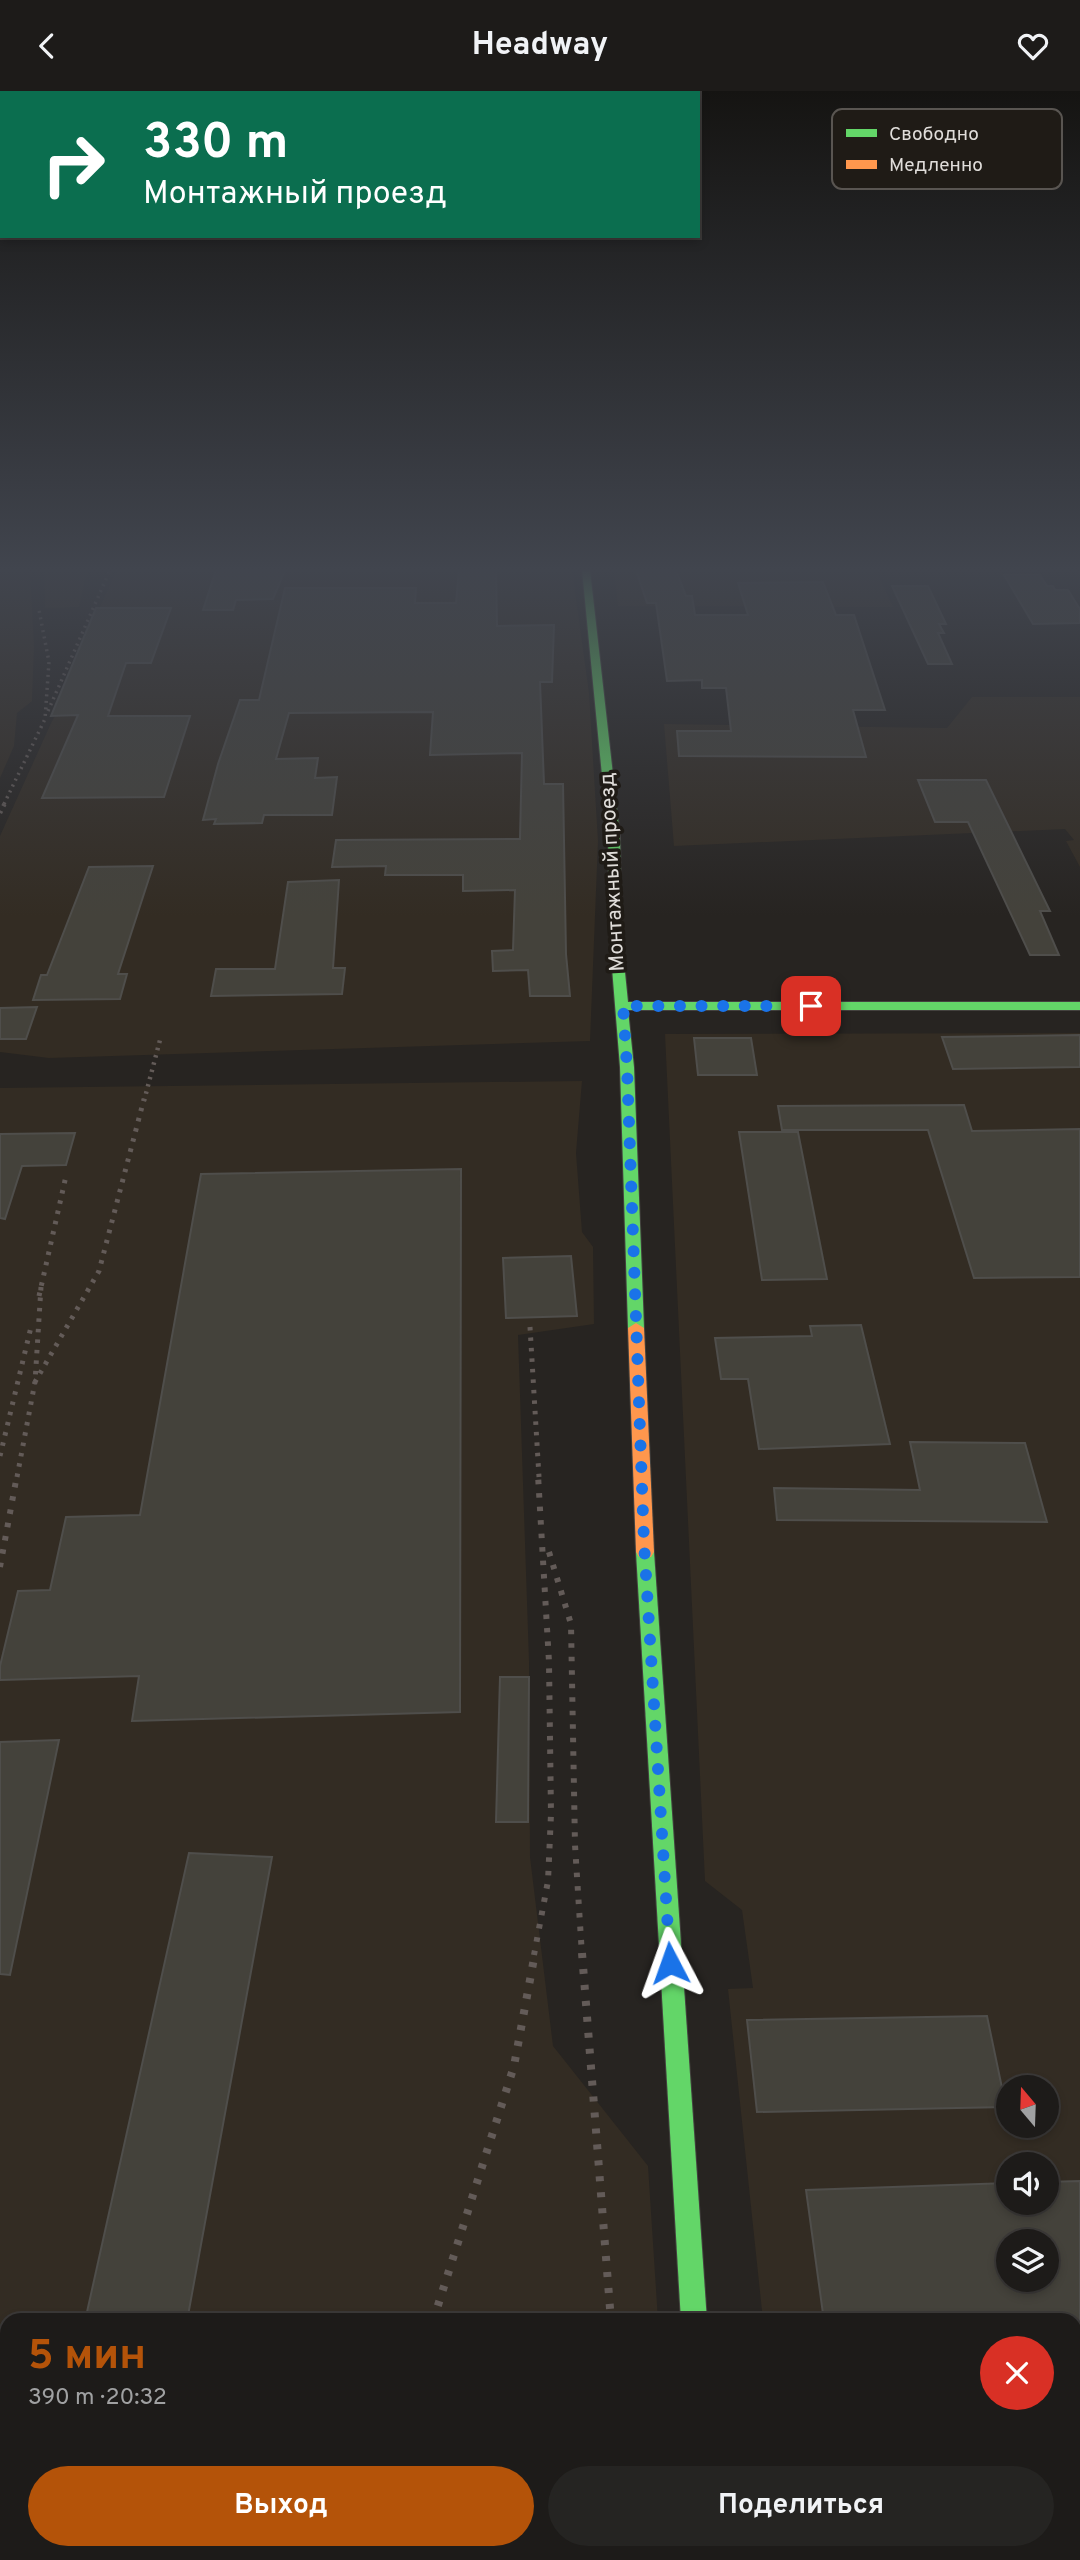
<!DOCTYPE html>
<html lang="ru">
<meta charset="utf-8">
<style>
body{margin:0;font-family:Overpass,sans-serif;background:#252422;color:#f1f3f6;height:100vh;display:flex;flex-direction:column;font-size:26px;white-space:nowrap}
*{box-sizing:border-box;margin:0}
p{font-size:23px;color:#a0a1a2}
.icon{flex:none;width:38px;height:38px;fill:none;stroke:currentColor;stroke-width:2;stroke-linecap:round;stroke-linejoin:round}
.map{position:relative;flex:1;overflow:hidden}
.side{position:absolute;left:0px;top:2222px;width:1082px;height:247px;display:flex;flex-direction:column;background:#1d1b19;border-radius:21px 21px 0 0;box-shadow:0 4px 10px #0003,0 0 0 2px #3b3938}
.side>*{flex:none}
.guide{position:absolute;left:0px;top:0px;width:700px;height:147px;box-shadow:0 4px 10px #0003,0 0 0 2px #3b3938;background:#0b6e4f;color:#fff;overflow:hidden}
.needle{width:46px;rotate:341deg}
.fabs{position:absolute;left:996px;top:1984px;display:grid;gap:14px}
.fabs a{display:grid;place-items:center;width:63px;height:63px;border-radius:50%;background:#1d1b19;box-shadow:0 4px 10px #0003,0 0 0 2px #3b3938;font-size:35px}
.pin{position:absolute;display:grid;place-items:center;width:60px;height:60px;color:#fff;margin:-30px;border-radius:14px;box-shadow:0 4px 10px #0006}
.me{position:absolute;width:77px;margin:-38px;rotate:356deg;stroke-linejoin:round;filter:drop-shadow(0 0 5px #0008)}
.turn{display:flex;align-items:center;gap:24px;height:147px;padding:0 28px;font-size:32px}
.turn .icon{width:91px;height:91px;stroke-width:2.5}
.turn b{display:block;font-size:49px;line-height:60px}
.round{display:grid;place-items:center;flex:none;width:74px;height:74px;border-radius:37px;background:#252422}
.overview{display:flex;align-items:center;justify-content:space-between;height:119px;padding:0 28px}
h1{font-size:42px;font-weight:700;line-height:52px;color:#b45309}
.button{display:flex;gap:14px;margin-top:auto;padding:14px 28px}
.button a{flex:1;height:80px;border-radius:42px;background:#b45309;color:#fff;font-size:28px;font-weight:700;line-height:80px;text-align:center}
.button a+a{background:#252422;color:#f1f3f6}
header{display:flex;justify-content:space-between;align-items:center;height:91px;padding:0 28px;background:#1d1b19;font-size:32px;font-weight:700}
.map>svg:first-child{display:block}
</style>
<header><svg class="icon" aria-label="back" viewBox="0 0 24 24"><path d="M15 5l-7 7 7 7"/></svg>Headway<svg class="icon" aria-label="heart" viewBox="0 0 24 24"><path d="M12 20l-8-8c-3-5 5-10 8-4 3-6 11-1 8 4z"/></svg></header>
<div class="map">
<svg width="1080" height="2469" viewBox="0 0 1080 2469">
<rect width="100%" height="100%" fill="#272421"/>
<g fill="#332c23" fill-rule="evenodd">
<polygon points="0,479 30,479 34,555 32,610 17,622 14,655 0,687"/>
<polygon points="44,479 87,479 79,516 45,517"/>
<polygon points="117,479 574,479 574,493 589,602 598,750 590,950 49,967 0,961 0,745 52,630 61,616 71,578"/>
<polygon points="614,479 876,479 893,516 618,515"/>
<polygon points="972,606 1080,606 1080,776 1066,750 1074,749 1065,738 674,755 664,633 947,637"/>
<path d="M1080,942V2469H788L787,2462H1074V2230L763,2229L728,1898L753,1897L742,1819L705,1790L665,943ZM1008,1997H1046V2035H1008ZM1008,2074H1046V2112H1008ZM1008,2151H1046V2189H1008Z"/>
<polygon points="582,990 576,1062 582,1141 593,1156 594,1233 518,1244 529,1570 530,1766 553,1955 648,2075 658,2229 7,2230 7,2462 672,2462 673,2469 0,2469 0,997"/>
</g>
<g fill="#44423b" stroke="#4f4e4b" stroke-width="2" fill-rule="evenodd">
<polygon points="216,479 285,479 273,508 236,509 233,519 203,519"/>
<polygon points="459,479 496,479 497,535 554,534 552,591 540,591 544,693 563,693 566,863 570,905 530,905 528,879 493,880 492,860 513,859 515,799 463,800 463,784 385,784 386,775 332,776 336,749 520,748 522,662 430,664 433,621 289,622 276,668 318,667 315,687 337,686 332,724 264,724 262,732 214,733 216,728 203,729 218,673 240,609 259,609 285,497 416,497 415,512 456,512"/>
<polygon points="636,479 676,479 686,505 692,505 695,524 748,524 738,492 823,491 836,524 854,524 885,619 853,619 866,666 679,665 677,640 731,640 726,597 702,597 702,589 667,590 656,512 647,512"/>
<polygon points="1004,484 1040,484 1047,495 1053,495 1055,499 1068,499 1080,518 1080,532 1033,533"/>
<polygon points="892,495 928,495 946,533 939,533 944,542 938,542 952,573 928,573"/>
<polygon points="96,517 171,517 151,572 126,572 108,625 190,625 164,706 42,707 78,624 51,625"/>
<polygon points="918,689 986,689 1050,820 1040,820 1059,864 1030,864 968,731 935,731"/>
<polygon points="153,775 118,883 127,883 120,908 33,909 41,884 47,884 89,776"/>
<polygon points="339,789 333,877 345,877 342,903 211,905 216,878 275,878 288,791"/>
<polygon points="37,916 26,948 0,948 0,917"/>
<polygon points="1080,944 1080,976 953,978 942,946"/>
<polygon points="694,947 751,947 757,984 698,984"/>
<polygon points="964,1014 972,1040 1080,1038 1080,1186 974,1187 928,1039 782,1039 778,1015"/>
<polygon points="739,1041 798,1041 827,1188 762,1189"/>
<polygon points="75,1042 66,1074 22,1075 5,1128 0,1127 0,1043"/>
<polygon points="461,1078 460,1621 132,1630 139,1585 0,1589 0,1575 18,1500 50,1499 66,1426 140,1424 201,1083"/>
<polygon points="571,1165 577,1225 506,1227 503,1167"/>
<polygon points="861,1234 890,1353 759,1358 748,1288 721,1288 715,1247 812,1245 810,1235"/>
<polygon points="910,1351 1025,1352 1047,1431 777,1429 774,1397 920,1399"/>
<polygon points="500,1586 529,1586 528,1731 496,1731"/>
<polygon points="59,1649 10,1884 0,1883 0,1651"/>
<polygon points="189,1762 272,1766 187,2230 85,2230"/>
<polygon points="987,1925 1006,2016 757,2021 747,1929"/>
<path d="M1080,2090V2230H824L806,2099L1008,2092V2112H1046V2091ZM1008,2151H1046V2189H1008Z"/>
</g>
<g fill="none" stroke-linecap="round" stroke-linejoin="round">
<g stroke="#44423f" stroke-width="3">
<rect id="street" x="692" y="2462" width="36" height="7"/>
</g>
<g stroke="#44423f" stroke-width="2">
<g id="fast">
<polygon points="582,479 590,479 620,746 622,852 628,911 1080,911 1080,919 628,919 634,976 644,1237 636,1242 628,1237 620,976 610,852 608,746"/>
<polygon points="645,1454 651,1456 654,1461 707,2230 681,2230 636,1461 639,1456"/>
</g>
</g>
<g stroke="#44423f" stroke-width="2">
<polygon id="slow" points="636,1232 644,1237 654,1461 651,1466 639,1466 636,1461 628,1237"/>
</g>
<use href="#street" fill="#5f514d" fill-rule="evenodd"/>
<use href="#fast" fill="#63d668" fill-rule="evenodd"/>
<use href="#slow" fill="#ff974d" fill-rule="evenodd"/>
<g stroke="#635b58" stroke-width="3.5" stroke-dasharray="2 4.5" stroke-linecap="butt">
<polyline points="48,620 110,479"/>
<polyline points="4,713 45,628 49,571 39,519"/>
</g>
<g stroke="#635b58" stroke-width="4.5" stroke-dasharray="2.5 5" stroke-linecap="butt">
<polyline points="0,722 5,712"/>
<polyline points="144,1010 160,949"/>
</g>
<g stroke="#635b58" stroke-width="5" stroke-dasharray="3.5 7" stroke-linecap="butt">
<polyline points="41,1196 35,1291 99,1180 144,1008"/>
<polyline points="39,1205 66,1085"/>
<polyline points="530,1236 539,1386"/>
<polyline points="0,1365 31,1236"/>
<polyline points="17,1386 35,1291"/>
</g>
<g stroke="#635b58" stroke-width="6" stroke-dasharray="4.5 9" stroke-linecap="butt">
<polyline points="549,1461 571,1533 575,1754 582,1864"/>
<polyline points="0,1476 17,1384"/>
<polyline points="534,1864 548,1790 551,1723 549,1571 538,1384"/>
</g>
<g stroke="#635b58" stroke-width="8" stroke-dasharray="5 11" stroke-linecap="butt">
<polyline points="582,1862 611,2230"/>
<polyline points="433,2230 514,1975 535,1862"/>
<polyline points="627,2462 627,2469"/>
<polyline points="319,2469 322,2462"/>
</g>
</g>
<linearGradient id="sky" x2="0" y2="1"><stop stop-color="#151412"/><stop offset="0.58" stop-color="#41454e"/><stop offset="1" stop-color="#41454e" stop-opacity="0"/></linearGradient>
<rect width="1080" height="825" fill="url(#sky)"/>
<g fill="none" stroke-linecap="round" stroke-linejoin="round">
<polyline stroke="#1a73e8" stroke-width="12" stroke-dasharray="0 21.6" points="670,1872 644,1452 627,976 623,915 811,915"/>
</g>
<g text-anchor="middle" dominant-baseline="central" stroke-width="7" stroke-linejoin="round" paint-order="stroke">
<g font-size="21" fill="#e0ddda" stroke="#1f1b16">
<text transform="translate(613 781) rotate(-93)">Монтажный проезд</text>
</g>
</g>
<rect x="832" y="18" width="230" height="80" rx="10" fill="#1f1b16" stroke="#595551" stroke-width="2"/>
<rect x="846" y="38" width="31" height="8" fill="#63d668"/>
<rect x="846" y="69" width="31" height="9" fill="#ff974d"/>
<g font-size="19" fill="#e0ddda">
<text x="889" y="49">Свободно</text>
<text x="889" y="80">Медленно</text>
</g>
</svg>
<div class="fabs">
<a><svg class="needle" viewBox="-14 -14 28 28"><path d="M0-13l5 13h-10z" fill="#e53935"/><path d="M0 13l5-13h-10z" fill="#a0a1a2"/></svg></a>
<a><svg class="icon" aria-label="sound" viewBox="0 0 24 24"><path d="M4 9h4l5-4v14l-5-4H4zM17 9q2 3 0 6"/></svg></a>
<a><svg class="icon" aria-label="layers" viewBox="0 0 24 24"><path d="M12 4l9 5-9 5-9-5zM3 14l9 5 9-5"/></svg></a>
</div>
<div class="pin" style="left:811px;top:915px;background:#d93025"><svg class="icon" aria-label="arrive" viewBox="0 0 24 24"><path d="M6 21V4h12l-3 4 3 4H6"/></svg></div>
<svg class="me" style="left:670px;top:1872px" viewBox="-20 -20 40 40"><path d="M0-17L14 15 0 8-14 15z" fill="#1a73e8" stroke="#fff" stroke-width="4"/></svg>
<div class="guide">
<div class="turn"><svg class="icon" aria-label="right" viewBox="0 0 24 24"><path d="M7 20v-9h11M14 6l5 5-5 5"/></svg><div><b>330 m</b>Монтажный проезд</div></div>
</div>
<section class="side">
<div class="overview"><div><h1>5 мин</h1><p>390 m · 20:32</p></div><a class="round" style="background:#d93025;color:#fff"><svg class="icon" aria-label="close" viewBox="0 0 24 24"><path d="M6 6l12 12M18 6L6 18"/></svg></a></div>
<div class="button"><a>Выход</a><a>Поделиться</a></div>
</section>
</div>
